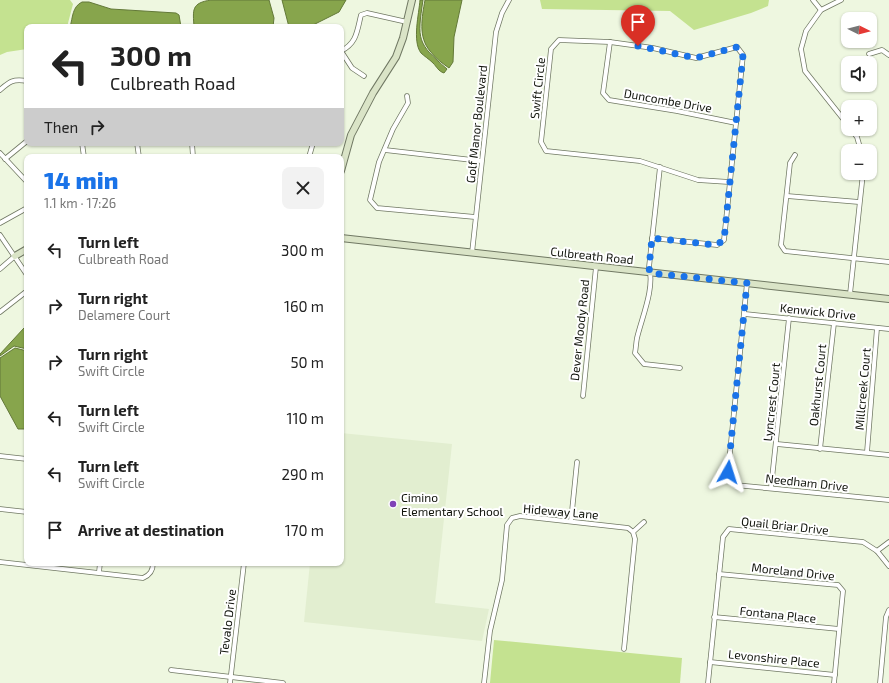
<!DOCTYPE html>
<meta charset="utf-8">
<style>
body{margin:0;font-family:"Exo 2",sans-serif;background:#f2f2f2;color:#222;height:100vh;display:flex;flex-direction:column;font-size:15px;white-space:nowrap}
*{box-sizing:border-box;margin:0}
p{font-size:13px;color:#767676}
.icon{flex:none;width:22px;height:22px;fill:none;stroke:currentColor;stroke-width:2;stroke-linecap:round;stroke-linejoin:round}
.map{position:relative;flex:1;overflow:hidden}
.details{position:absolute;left:24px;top:154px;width:320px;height:412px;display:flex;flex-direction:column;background:#fff;border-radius:8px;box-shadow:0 1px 3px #0004}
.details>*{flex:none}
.banner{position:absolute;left:24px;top:24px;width:320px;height:122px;border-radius:8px;box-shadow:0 1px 3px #0004;background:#fff;color:#222;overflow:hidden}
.needle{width:26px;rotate:96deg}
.controls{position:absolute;left:841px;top:12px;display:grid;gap:8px}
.controls a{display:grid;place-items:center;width:36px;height:36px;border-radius:8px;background:#fff;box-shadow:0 1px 3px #0004;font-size:20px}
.pin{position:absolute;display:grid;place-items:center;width:34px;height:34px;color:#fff;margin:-41px -17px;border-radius:50% 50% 50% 0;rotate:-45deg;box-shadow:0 0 4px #0007}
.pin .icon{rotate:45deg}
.me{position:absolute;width:44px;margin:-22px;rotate:6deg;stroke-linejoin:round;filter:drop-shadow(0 0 3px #0008)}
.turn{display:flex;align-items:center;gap:14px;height:84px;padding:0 20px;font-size:18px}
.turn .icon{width:52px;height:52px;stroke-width:2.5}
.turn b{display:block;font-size:28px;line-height:34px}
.then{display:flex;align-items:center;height:38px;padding:0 20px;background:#0003;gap:8px;font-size:15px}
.round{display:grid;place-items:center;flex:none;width:42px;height:42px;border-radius:8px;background:#f2f2f2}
.head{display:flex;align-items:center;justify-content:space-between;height:68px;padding:0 20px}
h1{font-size:24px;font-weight:800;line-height:30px;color:#1a73e8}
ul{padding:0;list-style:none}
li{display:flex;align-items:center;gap:12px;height:56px;padding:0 20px}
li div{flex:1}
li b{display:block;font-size:15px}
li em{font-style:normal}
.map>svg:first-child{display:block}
</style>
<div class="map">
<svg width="889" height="683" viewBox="0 0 889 683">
<rect width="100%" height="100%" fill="#eef7e0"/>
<polygon fill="#e2eed0" points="341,433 452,444 435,603 489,609 482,641 304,622 310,563 341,563"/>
<g fill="#c4e290">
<polygon points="0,0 70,0 73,4 67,27 27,27 27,49 7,52 0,55"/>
<polygon points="540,0 769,0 768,6 751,13 694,30 670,11 542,9"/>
<polygon points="494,640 682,658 680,683 490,683"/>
</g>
<g fill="#87a54c" stroke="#637938">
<path d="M211,0H269L274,18L273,27H194C193,10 191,3 211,0Z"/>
<polygon points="282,0 346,0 339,12 313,25 307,27 289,27"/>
<path d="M420,0H423C417,40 417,43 447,69L444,73C438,71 437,67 433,63C429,59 424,56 421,53C412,41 419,14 420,0Z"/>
<path d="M425,0H462L454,37L453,62L449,68C442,63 435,58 430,51C418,37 422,17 425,0Z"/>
<path d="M82,2H89L111,9L176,13L179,15L181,27H70C73,17 72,7 82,2Z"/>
<polygon points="24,328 27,332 27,349 14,346 0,356 0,354"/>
<polygon points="15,348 27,351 27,429 18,429 0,396 0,358"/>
</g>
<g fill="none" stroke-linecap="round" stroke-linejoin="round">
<g stroke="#707863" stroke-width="5.5">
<g id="street">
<polyline points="813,0 821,10"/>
<polyline points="841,0 821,10 806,31 801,49 805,71 848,125"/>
<polyline points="610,42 603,93 609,100 677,111 736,123"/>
<path d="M341,51C357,43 357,31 361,15L367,13L407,22"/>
<polyline points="341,51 352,68 364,76"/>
<polyline points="869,54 882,50 889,55"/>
<path d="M0,90C10,81 13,79 27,81"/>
<polyline points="407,96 408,103 393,129 379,162 370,200 377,208 475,217"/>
<polyline points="851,129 857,137 861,151"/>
<polyline points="82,143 84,157"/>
<polyline points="137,143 139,157"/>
<polyline points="192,143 193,157"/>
<polyline points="385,150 481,161"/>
<polyline points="0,153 27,182"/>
<polyline points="795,155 790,163 781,245 785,251 889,262"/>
<polyline points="309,157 313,143"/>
<polyline points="5,159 27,141"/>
<path d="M660,167L649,267C655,288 642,317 637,338C636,343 636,348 635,353L644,364L680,368"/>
<polyline points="787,196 859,202"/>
<polyline points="0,223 27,208"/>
<polyline points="0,235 27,275"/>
<polyline points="652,238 717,245 724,240 743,55 737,47 696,58 653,48 610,42 559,40 551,49 541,142 546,151 640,161 698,180 729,182"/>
<polyline points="472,253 496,32 502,13 509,0"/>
<polyline points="0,269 15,256"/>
<polyline points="747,283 728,472 735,485 889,500"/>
<polyline points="850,294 863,173"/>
<polyline points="0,312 27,291"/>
<polyline points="745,314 889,329"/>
<polyline points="583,396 596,267"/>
<polyline points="777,444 889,455"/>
<polyline points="820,449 834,323"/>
<polyline points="867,452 877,328"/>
<polyline points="0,456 27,459"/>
<polyline points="771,488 789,318"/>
<polyline points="0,509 27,512"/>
<polyline points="571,521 577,462"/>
<polyline points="633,532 644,522"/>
<polyline points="877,551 889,542"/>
<path d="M0,562L143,578C150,575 153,571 153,563"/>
<polyline points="99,572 100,563"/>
<polyline points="719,574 838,585 843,591 834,683"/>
<polyline points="714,617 839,629"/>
<polyline points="710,662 835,675"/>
<polyline points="171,670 283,683"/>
<polyline points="230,683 244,563"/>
<polyline points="484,683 490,631 502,580 507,525 512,518 520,516 628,528 633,532 635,539 624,649"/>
<polyline points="708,683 723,537 729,529 863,542 877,551 889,566"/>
<polyline points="880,683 886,617 889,610"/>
</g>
</g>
<g stroke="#707863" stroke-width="8">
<g id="secondary">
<polyline points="341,171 351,135 373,93 396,57 403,38 412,0"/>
<polyline points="341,238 889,299"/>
<polyline points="15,256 27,249"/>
</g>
</g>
<use href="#street" stroke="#fff" stroke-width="4"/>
<use href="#secondary" stroke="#dae4c7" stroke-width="6"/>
</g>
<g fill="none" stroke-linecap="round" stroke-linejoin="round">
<polyline stroke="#1a73e8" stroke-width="7" stroke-dasharray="0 12.6" points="638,46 696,58 737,47 743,55 724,240 716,245 652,238 649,268 650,273 747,283 728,472"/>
</g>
<circle fill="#8042b7" stroke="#fff" stroke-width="1.5" cx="393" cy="504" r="4"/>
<g text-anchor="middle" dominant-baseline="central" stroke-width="4" stroke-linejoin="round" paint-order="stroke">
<g font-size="12" fill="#10130b" stroke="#fff">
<text transform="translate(537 88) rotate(-84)">Swift Circle</text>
<text transform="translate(668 100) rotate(10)">Duncombe Drive</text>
<text transform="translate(476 124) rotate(-84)">Golf Manor Boulevard</text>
<text transform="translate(592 255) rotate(6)">Culbreath Road</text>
<text transform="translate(818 311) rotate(6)">Kenwick Drive</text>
<text transform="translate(579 330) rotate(-84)">Dever Moody Road</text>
<text transform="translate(817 385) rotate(-84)">Oakhurst Court</text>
<text transform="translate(862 389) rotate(-85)">Millcreek Court</text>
<text transform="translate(771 402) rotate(-84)">Lyncrest Court</text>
<text transform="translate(807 482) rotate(6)">Needham Drive</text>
<text transform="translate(561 511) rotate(5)">Hideway Lane</text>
<text transform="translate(785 525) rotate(6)">Quail Briar Drive</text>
<text transform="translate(793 571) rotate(6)">Moreland Drive</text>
<text transform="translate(778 614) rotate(6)">Fontana Place</text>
<text transform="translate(227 622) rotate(-83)">Tevalo Drive</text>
<text transform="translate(774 658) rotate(6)">Levonshire Place</text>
</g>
<g font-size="12" fill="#10130b" stroke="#fff" text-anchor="start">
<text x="401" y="497">Cimino<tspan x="401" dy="14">Elementary School</tspan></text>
</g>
</g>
</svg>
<div class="controls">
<a><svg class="needle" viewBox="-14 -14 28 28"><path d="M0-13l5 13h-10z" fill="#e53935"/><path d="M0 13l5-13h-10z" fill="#767676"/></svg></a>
<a><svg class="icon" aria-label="sound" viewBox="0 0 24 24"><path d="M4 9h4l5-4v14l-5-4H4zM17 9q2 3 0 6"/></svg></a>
<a>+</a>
<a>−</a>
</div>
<div class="pin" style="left:638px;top:46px;background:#d93025"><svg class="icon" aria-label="arrive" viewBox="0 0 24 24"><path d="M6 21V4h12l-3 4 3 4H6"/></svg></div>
<svg class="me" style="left:728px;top:472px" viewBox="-20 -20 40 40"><path d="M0-17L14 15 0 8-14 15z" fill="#1a73e8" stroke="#fff" stroke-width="4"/></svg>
<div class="banner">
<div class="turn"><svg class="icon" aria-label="left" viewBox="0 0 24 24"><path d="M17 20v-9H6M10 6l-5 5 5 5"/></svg><div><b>300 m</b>Culbreath Road</div></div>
<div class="then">Then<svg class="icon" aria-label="right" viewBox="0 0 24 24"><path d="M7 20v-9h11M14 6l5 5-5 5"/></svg></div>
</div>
<section class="details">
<div class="head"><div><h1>14 min</h1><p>1.1 km · 17:26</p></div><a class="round"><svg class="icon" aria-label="close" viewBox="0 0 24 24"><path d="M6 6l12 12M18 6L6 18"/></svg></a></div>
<ul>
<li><svg class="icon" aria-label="left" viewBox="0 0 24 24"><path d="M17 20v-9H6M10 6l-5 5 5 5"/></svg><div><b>Turn left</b><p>Culbreath Road</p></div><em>300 m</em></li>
<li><svg class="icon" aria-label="right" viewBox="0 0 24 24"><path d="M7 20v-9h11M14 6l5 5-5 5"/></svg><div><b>Turn right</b><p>Delamere Court</p></div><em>160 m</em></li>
<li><svg class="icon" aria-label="right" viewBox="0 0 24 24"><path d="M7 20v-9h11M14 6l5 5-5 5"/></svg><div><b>Turn right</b><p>Swift Circle</p></div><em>50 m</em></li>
<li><svg class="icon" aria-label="left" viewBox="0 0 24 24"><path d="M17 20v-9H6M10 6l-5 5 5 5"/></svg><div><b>Turn left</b><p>Swift Circle</p></div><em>110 m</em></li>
<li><svg class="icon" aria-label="left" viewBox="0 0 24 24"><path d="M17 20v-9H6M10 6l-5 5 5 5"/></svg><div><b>Turn left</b><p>Swift Circle</p></div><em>290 m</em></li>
<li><svg class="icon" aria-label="arrive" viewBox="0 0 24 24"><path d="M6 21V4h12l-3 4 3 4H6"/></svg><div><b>Arrive at destination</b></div><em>170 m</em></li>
</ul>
</section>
</div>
